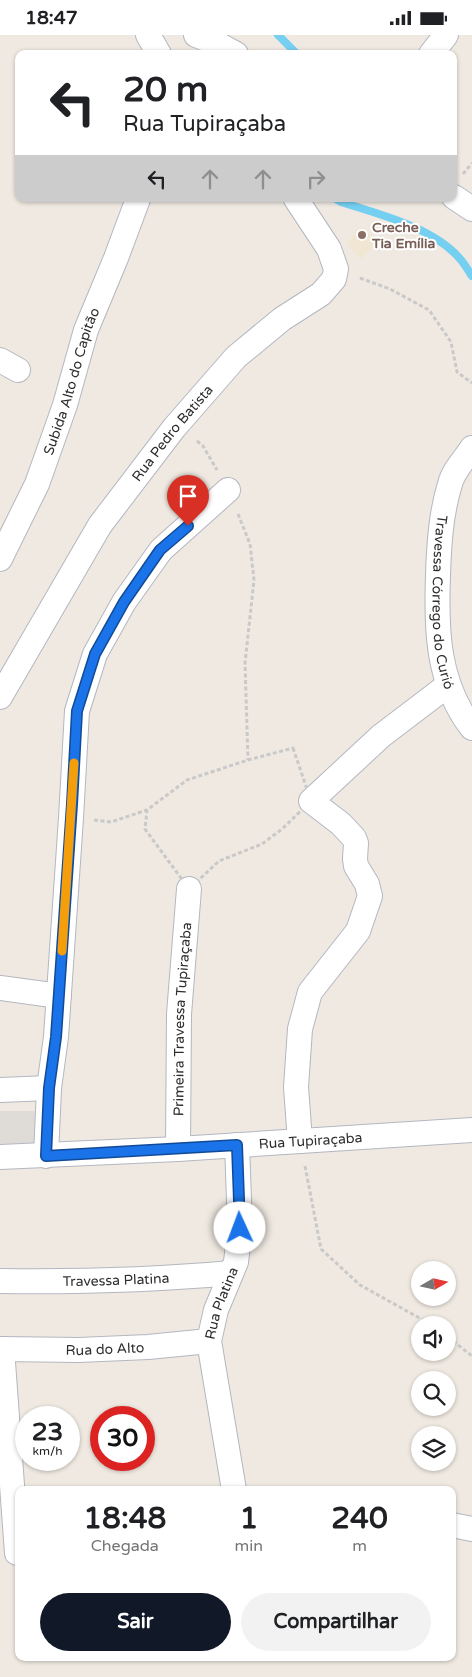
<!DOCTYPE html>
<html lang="pt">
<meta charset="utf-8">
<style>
body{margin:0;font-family:"Varela Round",sans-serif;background:#f2f2f2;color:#202124;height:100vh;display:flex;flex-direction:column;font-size:19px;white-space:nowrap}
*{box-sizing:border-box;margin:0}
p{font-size:16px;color:#757577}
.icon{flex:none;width:28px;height:28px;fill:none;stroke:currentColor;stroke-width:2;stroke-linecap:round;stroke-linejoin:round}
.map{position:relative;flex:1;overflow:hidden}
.side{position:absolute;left:15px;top:1451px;width:441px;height:175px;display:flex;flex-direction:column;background:#fff;border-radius:10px;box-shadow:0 1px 4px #0004}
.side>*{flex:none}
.guide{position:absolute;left:15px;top:15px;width:442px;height:152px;border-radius:10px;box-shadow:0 1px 4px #0004;background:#fff;color:#202124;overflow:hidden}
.needle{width:32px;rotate:81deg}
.controls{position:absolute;left:411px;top:1226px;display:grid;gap:10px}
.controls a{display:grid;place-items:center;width:45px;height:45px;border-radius:50%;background:#fff;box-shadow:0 1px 4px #0004;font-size:25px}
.speed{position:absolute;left:15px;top:1371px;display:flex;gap:10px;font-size:25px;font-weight:700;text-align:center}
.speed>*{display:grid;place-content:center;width:65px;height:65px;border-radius:50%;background:#fff;box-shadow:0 1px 4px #0004;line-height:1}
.speed small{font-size:12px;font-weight:400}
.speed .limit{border:8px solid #d22;background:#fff;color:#111}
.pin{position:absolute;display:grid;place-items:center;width:42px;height:42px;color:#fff;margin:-51px -21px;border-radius:50% 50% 50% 0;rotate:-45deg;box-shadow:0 0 5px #0007}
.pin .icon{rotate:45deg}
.me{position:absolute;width:55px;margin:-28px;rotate:358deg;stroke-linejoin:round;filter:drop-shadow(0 0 4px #0008)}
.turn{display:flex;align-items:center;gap:18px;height:105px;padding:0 25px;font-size:22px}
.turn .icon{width:65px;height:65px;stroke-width:2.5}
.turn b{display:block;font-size:35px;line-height:42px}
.lanes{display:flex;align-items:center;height:48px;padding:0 25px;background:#0003;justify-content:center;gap:25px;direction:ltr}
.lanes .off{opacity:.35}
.eta{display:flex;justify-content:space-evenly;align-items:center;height:85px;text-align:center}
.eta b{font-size:30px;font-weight:700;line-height:35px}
.primary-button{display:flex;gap:10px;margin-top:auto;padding:10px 25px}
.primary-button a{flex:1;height:58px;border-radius:30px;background:#111827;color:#fff;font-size:20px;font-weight:700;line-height:58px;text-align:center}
.primary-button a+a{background:#f2f2f2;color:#202124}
.status{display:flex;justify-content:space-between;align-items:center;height:35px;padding:0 25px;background:#fff;direction:ltr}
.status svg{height:14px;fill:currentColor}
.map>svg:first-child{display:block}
</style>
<div class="status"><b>18:47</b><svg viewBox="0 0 49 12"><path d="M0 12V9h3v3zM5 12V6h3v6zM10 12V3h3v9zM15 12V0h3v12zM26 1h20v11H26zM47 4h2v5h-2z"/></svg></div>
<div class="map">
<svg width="472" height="1642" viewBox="0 0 472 1642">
<rect width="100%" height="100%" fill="#efe9e1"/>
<polygon fill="#f0e6d1" points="362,192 377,208 361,224 347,208"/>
<polygon fill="#dfdcd8" points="0,1076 34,1076 38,1096 35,1109 0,1113"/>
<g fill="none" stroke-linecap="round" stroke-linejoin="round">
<g stroke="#75cff0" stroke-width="8">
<polyline points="278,0 297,19"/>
<path d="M336,164L341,167C379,179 435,193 461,225C465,230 468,235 472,241"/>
</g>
<g stroke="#b4b7c1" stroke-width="26">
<g id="minor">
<polyline points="148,0 159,19"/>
<polyline points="196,0 214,7 236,19"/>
<polyline points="431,19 446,0"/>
<polyline points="454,162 472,174"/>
<polyline points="0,325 18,335"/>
<path id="s1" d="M472,413C465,424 453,436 450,449C441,478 439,509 438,540C436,594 437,648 472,693"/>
<path id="s2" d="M0,524L37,449L65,370L86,295L116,223L138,164"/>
<path id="s3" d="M0,662L100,490L174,393L236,322L282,284L321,259L334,244L336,234L329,214L296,164"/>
<polyline points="0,953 59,961"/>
<polyline points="0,1055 49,1053"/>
<polyline points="300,1106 296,1052 300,994 310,957 358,896 370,861 367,849 356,831 355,824 356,808 354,803 341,789 311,766 381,701 448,650"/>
<path id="s4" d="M178,1114L179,979L189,854"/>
<polyline points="46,1121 49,1053 56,1002 71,783 77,676 95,619 124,567 161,515 228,455"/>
<path id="s5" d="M0,1122L178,1114L472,1095"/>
<path id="s6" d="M0,1246C78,1247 154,1245 231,1238"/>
<path id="s7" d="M0,1314L79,1315L148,1312L209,1306"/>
<polyline points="2,1314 17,1518"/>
<path id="s8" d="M234,1455L209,1306L216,1275L236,1227L240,1193L237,1110"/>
<polyline points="452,1490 472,1494"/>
</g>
</g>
<g stroke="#c9c9c9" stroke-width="3" stroke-dasharray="4 2.5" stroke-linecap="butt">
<polyline points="463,139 472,128"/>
<polyline points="360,243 390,254 429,275 451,307 457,337 472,348"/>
<polyline points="197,406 203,411 217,435"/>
<polyline points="238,479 250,509 254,545 245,628 248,725"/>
<polygon points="293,713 311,766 282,794 262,809 219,826 189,854 145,794 147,775 187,745 248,725"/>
<polyline points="94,785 111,787 147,775"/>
<polyline points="305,1131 321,1214 360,1250 432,1290"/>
<polyline points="448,1302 472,1321"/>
</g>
<use href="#minor" stroke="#fff" stroke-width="24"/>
</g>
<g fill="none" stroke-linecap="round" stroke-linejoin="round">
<g stroke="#114b97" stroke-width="12">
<polyline id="route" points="188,491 160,515 124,567 95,619 77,676 72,769 56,1002 49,1053 46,1121 237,1110 240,1193"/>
</g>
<use href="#route" stroke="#1a73e8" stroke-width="9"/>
<polyline stroke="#f59e0b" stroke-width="9" points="62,916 74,728"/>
</g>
<circle fill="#8d6e63" stroke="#fff" stroke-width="2" cx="362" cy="200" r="5"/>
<g text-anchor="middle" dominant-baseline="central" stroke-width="4" stroke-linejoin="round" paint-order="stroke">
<g font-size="14" font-weight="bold" fill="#785e54" stroke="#fff" text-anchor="start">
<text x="372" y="192">Creche<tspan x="372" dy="16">Tia Emília</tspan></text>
</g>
<g font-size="14" fill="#2e2e2e" stroke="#fff">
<text stroke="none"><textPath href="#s2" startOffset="192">Subida Alto do Capitão</textPath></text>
<text stroke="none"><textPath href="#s3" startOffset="316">Rua Pedro Batista</textPath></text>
<text stroke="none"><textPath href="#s1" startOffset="162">Travessa Córrego do Curió</textPath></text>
<text stroke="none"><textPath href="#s4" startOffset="130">Primeira Travessa Tupiraçaba</textPath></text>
<text stroke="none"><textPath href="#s5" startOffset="311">Rua Tupiraçaba</textPath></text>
<text stroke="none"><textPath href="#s6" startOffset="116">Travessa Platina</textPath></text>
<text stroke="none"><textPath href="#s8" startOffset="191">Rua Platina</textPath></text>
<text stroke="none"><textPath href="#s7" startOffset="105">Rua do Alto</textPath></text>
</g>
</g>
</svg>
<div class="controls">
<a><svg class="needle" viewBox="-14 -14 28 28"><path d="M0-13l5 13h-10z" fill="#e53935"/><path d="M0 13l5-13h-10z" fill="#757577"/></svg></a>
<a><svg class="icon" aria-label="sound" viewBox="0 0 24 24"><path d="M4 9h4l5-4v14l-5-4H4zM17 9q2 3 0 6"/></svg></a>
<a><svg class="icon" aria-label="search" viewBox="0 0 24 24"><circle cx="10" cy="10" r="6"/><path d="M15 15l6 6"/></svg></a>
<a><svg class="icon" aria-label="layers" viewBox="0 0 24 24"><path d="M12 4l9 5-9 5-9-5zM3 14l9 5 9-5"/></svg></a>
</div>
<div class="speed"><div>23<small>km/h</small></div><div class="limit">30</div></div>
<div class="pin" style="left:188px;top:491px;background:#d93025"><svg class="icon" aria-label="arrive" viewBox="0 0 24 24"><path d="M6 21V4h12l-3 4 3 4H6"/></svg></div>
<svg class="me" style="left:240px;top:1193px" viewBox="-20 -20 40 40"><circle r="19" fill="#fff"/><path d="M0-13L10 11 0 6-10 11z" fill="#1a73e8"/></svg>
<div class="guide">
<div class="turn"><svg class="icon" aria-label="left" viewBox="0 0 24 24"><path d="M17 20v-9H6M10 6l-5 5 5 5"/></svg><div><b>20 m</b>Rua Tupiraçaba</div></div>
<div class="lanes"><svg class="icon" aria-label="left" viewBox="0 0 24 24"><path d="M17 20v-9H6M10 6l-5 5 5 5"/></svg><svg class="icon off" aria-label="ahead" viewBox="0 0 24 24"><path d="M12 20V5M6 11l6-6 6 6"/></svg><svg class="icon off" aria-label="ahead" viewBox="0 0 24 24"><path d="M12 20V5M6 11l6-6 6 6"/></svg><svg class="icon off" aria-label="right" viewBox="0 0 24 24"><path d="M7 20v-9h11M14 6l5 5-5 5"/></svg></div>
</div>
<section class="side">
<div class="eta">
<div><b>18:48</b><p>Chegada</p></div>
<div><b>1</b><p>min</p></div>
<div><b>240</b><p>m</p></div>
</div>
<div class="primary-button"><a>Sair</a><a>Compartilhar</a></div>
</section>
</div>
